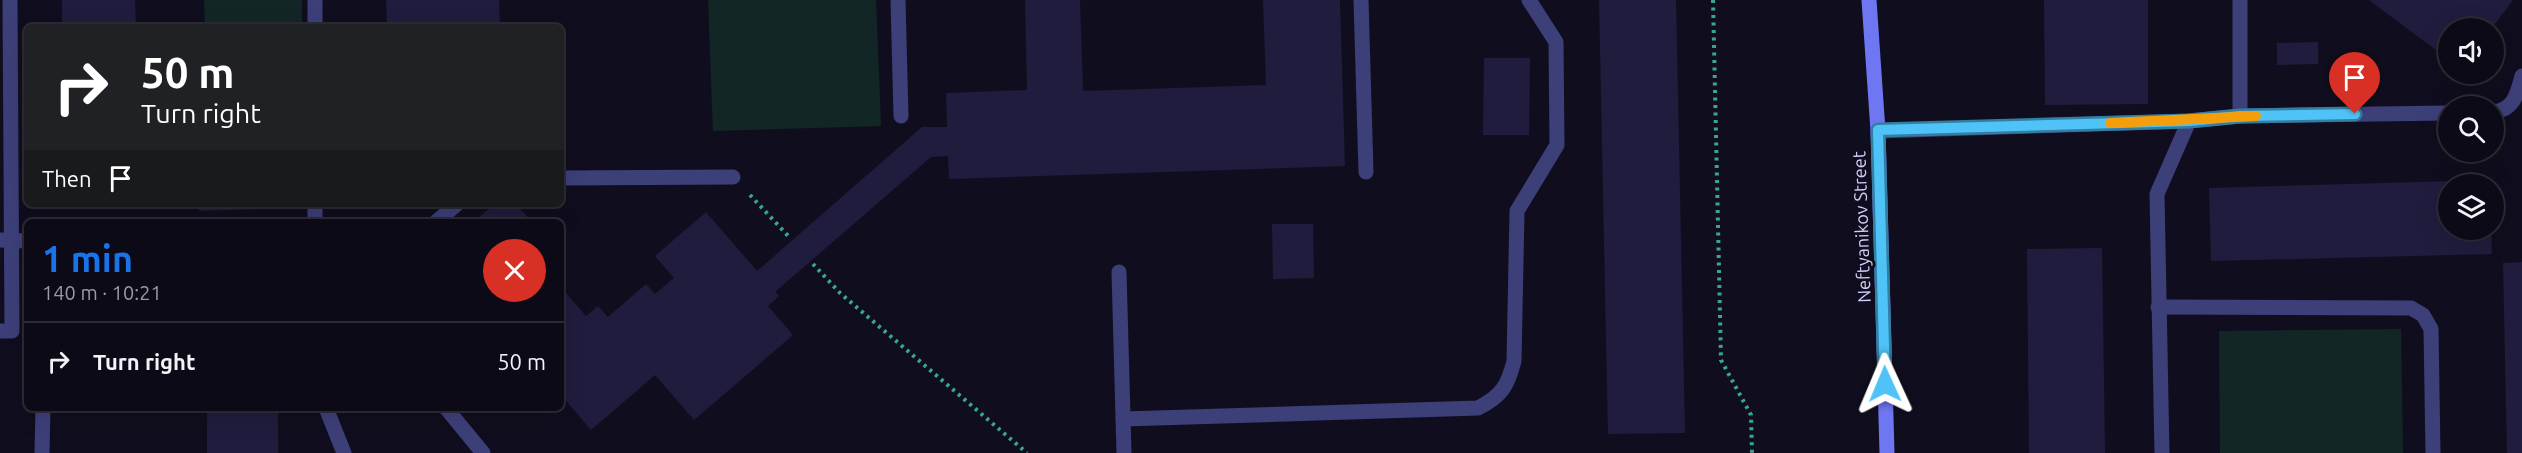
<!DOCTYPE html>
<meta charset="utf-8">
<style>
body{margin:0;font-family:Ubuntu,sans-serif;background:#1a1823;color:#f1f3f6;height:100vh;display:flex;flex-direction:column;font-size:22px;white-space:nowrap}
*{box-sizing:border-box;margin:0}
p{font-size:20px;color:#9a9aa1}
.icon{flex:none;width:33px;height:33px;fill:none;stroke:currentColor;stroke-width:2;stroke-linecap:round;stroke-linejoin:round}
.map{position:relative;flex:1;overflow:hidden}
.side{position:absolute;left:24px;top:219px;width:540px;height:192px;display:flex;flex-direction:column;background:#0c0a16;border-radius:9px;box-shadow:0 6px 24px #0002,0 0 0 2px #2c2b35}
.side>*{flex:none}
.banner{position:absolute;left:24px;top:24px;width:540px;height:183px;border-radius:9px;box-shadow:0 6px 24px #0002,0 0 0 2px #2c2b35;background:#202124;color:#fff;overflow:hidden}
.fabs{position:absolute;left:2438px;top:18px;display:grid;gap:12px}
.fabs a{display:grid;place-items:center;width:66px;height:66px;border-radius:50%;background:#0c0a16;box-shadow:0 6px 24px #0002,0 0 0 2px #2c2b35;font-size:30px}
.pin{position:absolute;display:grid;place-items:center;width:51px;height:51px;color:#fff;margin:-62px -26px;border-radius:50% 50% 50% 0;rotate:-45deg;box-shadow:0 0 6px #0007}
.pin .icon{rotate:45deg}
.me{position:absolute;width:66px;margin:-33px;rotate:359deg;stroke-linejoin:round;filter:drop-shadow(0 0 4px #0008)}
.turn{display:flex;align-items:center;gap:21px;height:126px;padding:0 18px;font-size:27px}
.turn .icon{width:78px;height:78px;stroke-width:2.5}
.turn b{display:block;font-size:42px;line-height:51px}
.then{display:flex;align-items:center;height:57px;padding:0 18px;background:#0003;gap:12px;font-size:22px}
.round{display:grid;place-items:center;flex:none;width:63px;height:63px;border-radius:32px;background:#1a1823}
.summary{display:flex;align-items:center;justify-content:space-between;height:102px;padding:0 18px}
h1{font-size:36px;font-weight:700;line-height:45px;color:#1a73e8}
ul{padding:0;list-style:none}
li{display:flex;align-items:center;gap:18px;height:78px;padding:0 18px;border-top:2px solid #2c2b35}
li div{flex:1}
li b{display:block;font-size:22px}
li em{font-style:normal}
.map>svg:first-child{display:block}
</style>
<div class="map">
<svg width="2522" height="453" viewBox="0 0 2522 453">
<rect width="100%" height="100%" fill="#100e1e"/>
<g fill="#122725">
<polygon points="204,0 302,0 302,27 205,27"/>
<polygon points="708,0 876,0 881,126 713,131"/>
<polygon points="2401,329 2403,453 2220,453 2219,331"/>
</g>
<g fill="#201c3d">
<polygon points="62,0 135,0 136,27 62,27"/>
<polygon points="386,0 499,0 500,27 387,27"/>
<polygon points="1025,0 1080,0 1083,91 1266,85 1263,0 1340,0 1345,166 949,179 948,156 931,157 775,292 779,296 768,306 793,335 694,420 655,375 591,430 561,395 561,287 586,316 598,306 608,317 646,284 655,294 674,278 655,256 706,212 757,271 922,127 947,127 946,93 1027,90"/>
<polygon points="1599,0 1676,0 1685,433 1608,434"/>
<polygon points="2044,0 2148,0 2148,104 2045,105"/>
<polygon points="2369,0 2513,0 2492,28 2448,28 2448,59"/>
<polygon points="2318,42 2318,64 2277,65 2277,43"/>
<polygon points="1484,58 1530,58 1529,135 1483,135"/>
<polygon points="2490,180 2490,184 2448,184 2448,230 2491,230 2492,254 2211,261 2209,188"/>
<polygon points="199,204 260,204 261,209 199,211"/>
<polygon points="494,204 516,204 532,222 474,222"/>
<polygon points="1272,224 1313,224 1314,278 1273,279"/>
<polygon points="2102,248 2105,453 2029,453 2027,249"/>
<polygon points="2522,262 2522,453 2507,453 2503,263"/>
<rect x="207" y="408" width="71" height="45"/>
</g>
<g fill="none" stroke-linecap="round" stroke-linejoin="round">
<g stroke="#38a697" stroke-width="4" stroke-dasharray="3 4.5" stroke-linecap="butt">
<polyline points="1713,0 1721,360 1751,415 1752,453"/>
<polyline points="750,195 790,238"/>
<polyline points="813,264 840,293 1027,453"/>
</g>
<g stroke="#3d3f79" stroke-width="15">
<polyline points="315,0 315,27"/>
<polyline points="898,0 901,116"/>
<polyline points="1361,0 1366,172"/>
<path d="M2493,112C2514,110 2517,94 2522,76"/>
<polyline points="2240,116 2448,113"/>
<polyline points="1878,131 2189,121"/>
<polyline points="561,178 733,177"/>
<polyline points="315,204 315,222"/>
<polyline points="436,222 457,204"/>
<polyline points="0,240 27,241"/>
<polyline points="1119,272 1124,453"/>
<polyline points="2158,307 2411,308 2423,315 2431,329 2433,453"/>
<polyline points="0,331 12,331 10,0"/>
<polyline points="326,408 344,453"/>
<polyline points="446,408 483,453"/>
<path d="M1123,419L1478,408C1502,396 1508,385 1514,361L1517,211L1557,145L1556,42L1529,0"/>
<polyline points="42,453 43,408"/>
<polyline points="2162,453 2157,194 2189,121 2240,116 2240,0"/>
</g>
<polyline stroke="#6f76f2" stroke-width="15" points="1869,0 1878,131 1887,453"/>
</g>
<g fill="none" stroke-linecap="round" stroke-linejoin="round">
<g stroke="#337fa1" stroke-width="15">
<polyline id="route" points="1885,384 1878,130 2189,121 2240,116 2355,114"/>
</g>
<use href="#route" stroke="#4fc3f7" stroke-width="10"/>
<polyline stroke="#f59e0b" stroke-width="10" points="2110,123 2256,116"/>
</g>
<g text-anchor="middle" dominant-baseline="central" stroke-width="6" stroke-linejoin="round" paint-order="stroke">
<g font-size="18" fill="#d1cffb" stroke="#100e1e">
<text transform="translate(1861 227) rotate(-92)">Neftyanikov Street</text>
</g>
</g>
</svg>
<div class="fabs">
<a><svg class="icon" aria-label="sound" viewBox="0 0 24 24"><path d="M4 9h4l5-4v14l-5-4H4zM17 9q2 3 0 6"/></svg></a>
<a><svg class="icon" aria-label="search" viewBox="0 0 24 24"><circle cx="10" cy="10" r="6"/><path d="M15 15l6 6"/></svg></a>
<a><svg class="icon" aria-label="layers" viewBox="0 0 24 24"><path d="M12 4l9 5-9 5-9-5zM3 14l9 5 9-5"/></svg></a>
</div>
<div class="pin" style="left:2355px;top:114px;background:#d93025"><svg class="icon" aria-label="arrive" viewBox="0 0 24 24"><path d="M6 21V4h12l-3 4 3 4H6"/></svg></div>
<svg class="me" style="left:1885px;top:384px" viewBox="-20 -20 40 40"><path d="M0-17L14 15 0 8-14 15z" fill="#4fc3f7" stroke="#fff" stroke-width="4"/></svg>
<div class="banner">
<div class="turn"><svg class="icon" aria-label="right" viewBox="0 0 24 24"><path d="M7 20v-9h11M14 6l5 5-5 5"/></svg><div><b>50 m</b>Turn right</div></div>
<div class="then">Then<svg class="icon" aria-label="arrive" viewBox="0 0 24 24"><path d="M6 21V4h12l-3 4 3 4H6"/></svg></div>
</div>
<section class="side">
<div class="summary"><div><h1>1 min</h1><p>140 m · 10:21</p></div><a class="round" style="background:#d93025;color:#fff"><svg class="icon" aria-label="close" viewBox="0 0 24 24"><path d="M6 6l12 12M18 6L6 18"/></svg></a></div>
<ul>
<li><svg class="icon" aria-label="right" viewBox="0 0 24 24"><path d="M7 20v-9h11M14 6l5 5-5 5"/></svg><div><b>Turn right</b></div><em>50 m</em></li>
</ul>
</section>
</div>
